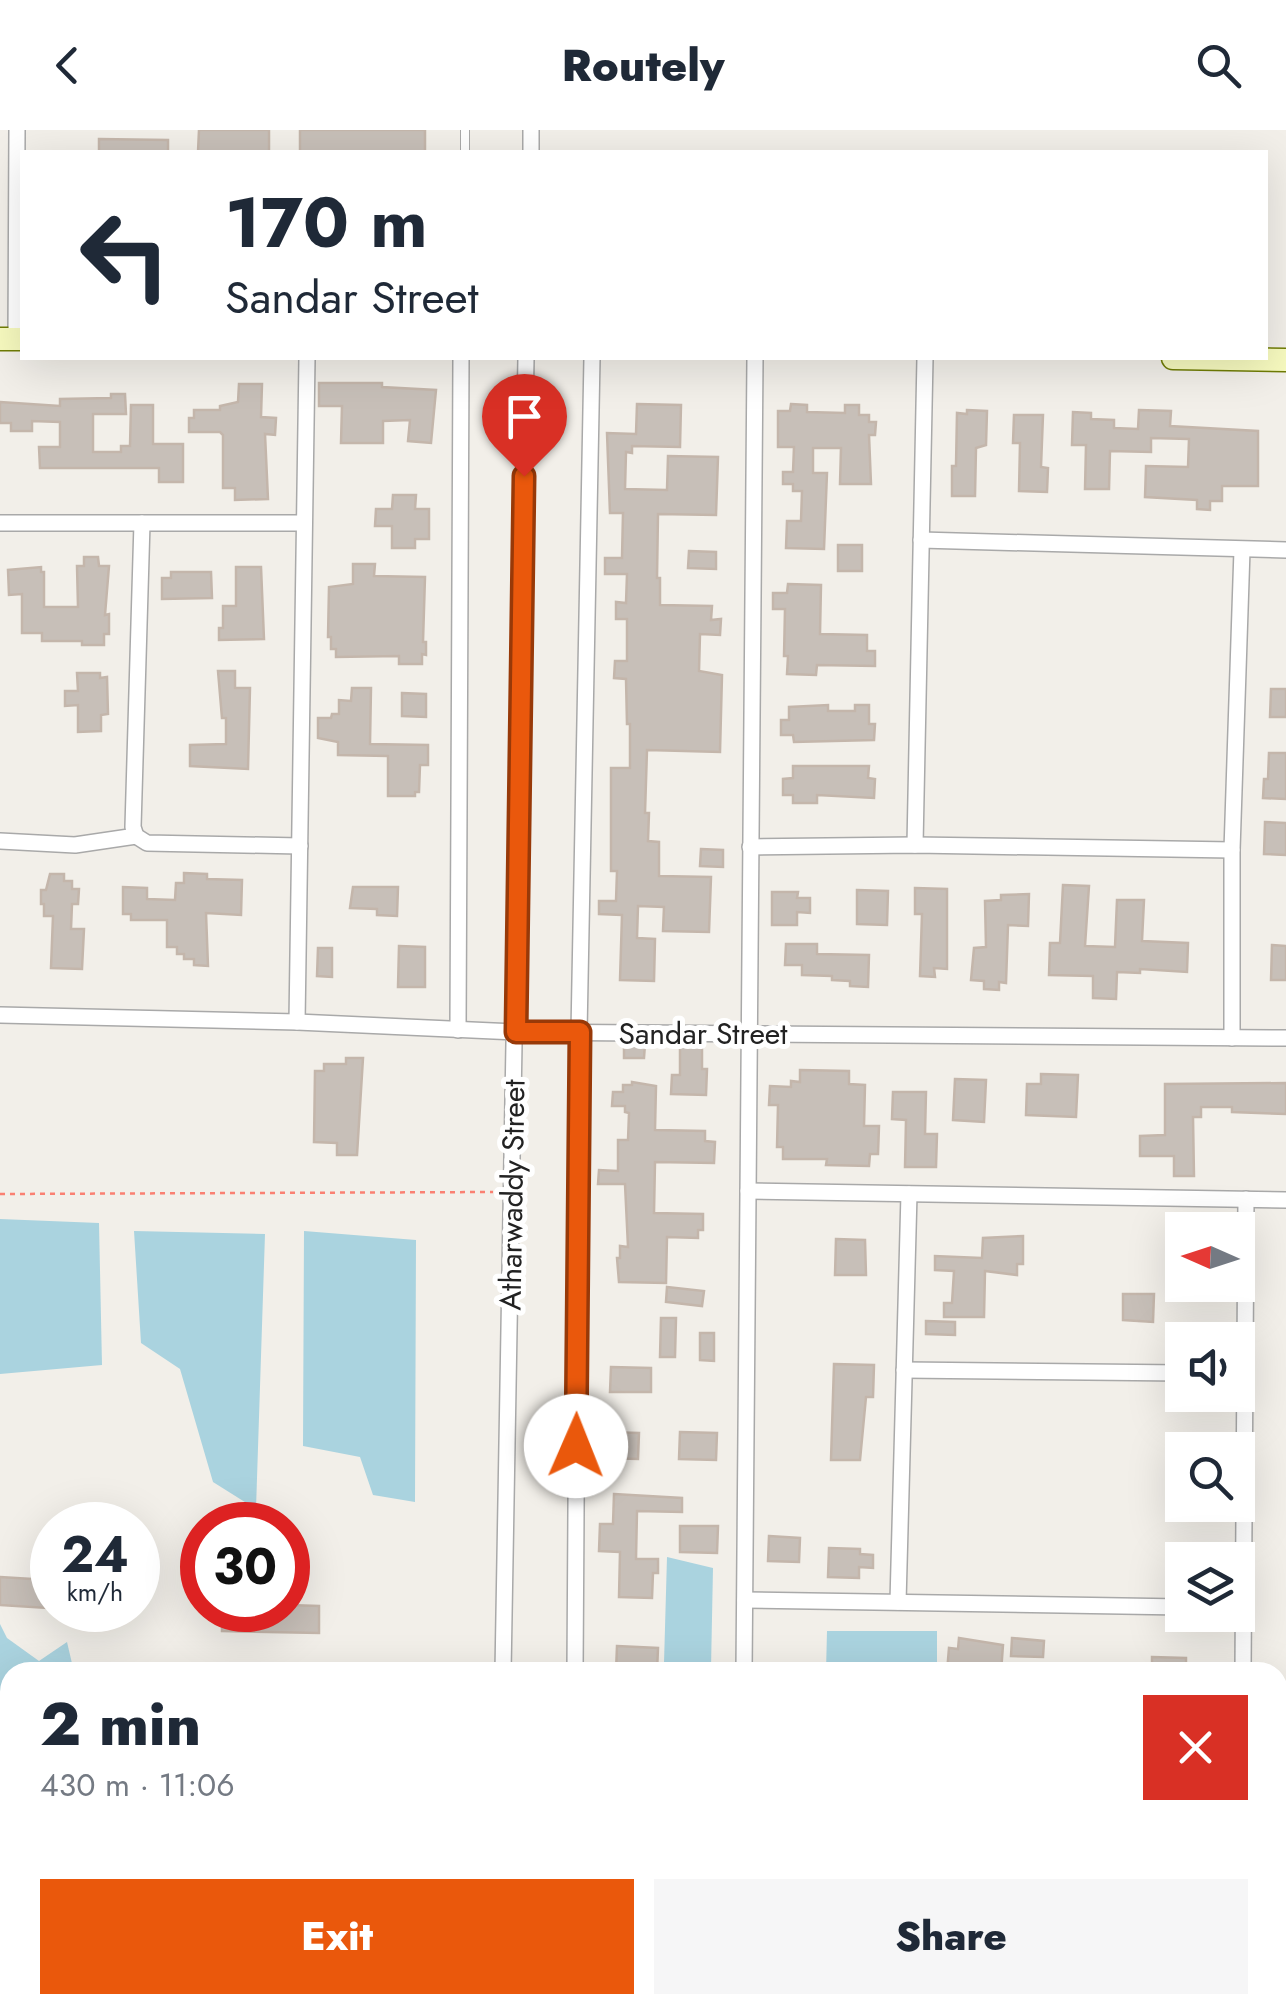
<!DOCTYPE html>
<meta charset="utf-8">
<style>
body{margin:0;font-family:Jost,sans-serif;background:#f6f6f7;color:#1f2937;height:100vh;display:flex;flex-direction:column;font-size:38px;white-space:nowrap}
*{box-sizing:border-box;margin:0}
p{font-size:32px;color:#747a83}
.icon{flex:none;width:55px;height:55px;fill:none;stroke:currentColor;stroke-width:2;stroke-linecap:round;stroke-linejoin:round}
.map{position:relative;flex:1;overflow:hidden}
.sheet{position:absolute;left:0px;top:1532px;width:1288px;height:352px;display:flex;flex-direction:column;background:#fff;border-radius:30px 30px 0 0;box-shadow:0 10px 40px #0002}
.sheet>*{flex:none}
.hud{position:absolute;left:20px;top:20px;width:1248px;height:210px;border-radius:0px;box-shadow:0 10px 40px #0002;background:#fff;color:#1f2937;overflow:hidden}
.needle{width:65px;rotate:273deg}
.fabs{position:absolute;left:1165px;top:1082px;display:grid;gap:20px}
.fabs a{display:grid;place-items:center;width:90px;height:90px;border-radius:0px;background:#fff;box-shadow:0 10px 40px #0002;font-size:50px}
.speed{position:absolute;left:30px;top:1372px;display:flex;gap:20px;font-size:50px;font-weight:700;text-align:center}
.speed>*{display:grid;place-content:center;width:130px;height:130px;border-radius:50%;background:#fff;box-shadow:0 10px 40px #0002;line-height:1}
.speed small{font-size:25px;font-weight:400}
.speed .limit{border:15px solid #d22;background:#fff;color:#111}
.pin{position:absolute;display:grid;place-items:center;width:85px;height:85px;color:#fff;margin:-102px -42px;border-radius:50% 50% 50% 0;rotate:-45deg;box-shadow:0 0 10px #0007}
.pin .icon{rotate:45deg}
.me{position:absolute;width:110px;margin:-55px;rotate:1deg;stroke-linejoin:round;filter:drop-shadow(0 0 8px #0008)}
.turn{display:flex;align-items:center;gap:35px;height:210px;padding:0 40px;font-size:45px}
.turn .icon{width:130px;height:130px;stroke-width:2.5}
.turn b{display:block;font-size:70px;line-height:85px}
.round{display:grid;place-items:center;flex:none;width:105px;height:105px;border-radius:0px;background:#f6f6f7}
.headline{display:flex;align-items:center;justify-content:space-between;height:170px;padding:0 40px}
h1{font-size:60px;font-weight:800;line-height:75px}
.action{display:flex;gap:20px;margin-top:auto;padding:20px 40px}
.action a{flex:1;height:115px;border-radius:0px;background:#ea580c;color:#fff;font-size:40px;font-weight:800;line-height:115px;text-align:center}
.action a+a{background:#f6f6f7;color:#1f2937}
header{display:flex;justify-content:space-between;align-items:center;height:130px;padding:0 40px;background:#fff;font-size:45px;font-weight:800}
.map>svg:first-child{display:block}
</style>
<header><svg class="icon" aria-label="back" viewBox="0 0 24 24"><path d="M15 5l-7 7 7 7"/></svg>Routely<svg class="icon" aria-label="search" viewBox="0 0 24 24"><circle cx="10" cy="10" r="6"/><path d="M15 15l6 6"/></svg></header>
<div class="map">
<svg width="1286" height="1884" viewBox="0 0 1286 1884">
<rect width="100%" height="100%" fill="#f2efe9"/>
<g fill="#aad3df">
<polygon points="0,1089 99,1093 102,1235 0,1244"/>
<polygon points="134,1101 265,1104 256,1379 213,1352 180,1239 141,1213"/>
<polygon points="304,1101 416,1110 415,1372 373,1365 360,1327 303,1316"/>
<polygon points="667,1427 713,1438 711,1538 664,1533"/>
<polygon points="0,1494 7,1508 39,1531 67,1512 74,1542 10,1542 10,1773 0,1772"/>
<polygon points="827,1501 937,1501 937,1542 826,1542"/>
</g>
<g fill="#c7bfb8" stroke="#c4b6ab" stroke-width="2.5">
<polygon points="199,0 269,0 269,22 198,22"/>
<rect x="300" y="0" width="125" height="22"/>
<polygon points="99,9 168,10 168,22 99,22"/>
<polygon points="319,253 382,253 382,257 436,260 431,313 408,311 410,290 383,291 383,313 341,313 342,276 319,276"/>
<polygon points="239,254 262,254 261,287 276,288 275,305 265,304 268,369 235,370 235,358 223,358 223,305 220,302 189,302 189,288 194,288 194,280 220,280 220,276 238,272"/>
<polygon points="111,264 125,264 126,284 93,284 93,322 121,322 121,316 130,316 131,275 153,275 153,314 183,314 183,352 159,352 159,338 40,338 39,317 60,317 60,292 32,291 32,301 11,301 11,293 0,293 0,272 60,276 60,269 111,268"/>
<polygon points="637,274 681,275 680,317 632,316 632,323 626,322 625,359 667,360 668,326 718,327 716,385 658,384 657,448 660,448 660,475 712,476 711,490 721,489 720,505 700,504 699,541 722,545 720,622 647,620 645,683 649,683 648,711 659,712 659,746 711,747 709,802 663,801 664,777 638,776 637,808 655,809 654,851 620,850 622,785 599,784 599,771 616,771 617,741 611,741 611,638 630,638 630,594 627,594 626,549 614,548 615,531 627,531 627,489 616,489 616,472 626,473 627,444 605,444 605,428 622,428 623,383 610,383 607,303 636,304"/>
<polygon points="791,274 807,275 807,282 845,283 845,275 859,275 859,285 869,285 869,292 876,292 875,305 869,305 871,354 840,354 841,318 813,318 813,343 827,343 824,419 786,418 787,391 801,391 802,361 793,361 793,354 783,354 783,342 793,342 794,317 778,317 778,281 790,281"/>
<polygon points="967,280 987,281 986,315 976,318 975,366 952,366 952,336 956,336 957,283 967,284"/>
<polygon points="1139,280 1171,281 1170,296 1258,301 1258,356 1222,356 1222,371 1210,371 1210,380 1197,379 1197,370 1145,367 1146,336 1188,337 1189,309 1151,308 1151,322 1110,321 1109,359 1085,359 1086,315 1072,315 1073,282 1091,283 1091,289 1114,290 1114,298 1138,299"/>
<polygon points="1014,285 1043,285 1041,337 1048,338 1047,362 1019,361 1020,313 1013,313"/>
<polygon points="393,365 416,365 415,379 429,379 429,409 415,409 415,418 392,418 392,396 375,396 376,379 392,379"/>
<rect x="838" y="415" width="24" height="26"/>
<polygon points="689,421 716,422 716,439 688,438"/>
<polygon points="84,427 98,427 99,436 109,436 105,485 109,484 109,504 104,504 104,515 82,515 82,511 42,511 42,503 22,503 22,464 9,465 8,440 41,437 41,442 44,442 44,477 78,477 77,436 84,436"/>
<polygon points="353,434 375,434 374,446 425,447 423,512 426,512 426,525 422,524 422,534 399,534 399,526 336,527 336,519 331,519 331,507 328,507 329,457 353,454"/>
<polygon points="236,437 261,437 264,509 219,510 219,498 223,498 223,476 236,476"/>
<polygon points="171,442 211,442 212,468 162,469 162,448 171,448"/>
<polygon points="788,454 821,455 820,504 867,505 867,521 875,521 875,536 817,535 816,545 787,544 788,526 784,526 785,479 773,479 773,463 787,463"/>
<polygon points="218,541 235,541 235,558 250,558 248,639 190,636 190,615 226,614 226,588 222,588"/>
<polygon points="77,543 100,543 100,548 107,547 108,584 101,585 101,601 78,602 78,575 65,576 65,561 78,561"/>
<polygon points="352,558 371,558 370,614 428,615 428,635 420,635 419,662 415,662 415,666 388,666 388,626 338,625 338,612 318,608 318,588 331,588 332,584 339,584 339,570 351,571"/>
<polygon points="1271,559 1286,559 1286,587 1270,587"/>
<polygon points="402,563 426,564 426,587 402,586"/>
<polygon points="828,575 828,581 855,581 855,575 869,575 869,594 875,594 874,610 794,612 793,605 781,605 781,590 789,590 789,577"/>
<polygon points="1269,623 1286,623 1286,669 1263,668 1264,649 1268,649"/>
<polygon points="793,636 869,636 868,648 875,649 874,668 817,665 817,673 793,673 793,665 783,665 783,649 793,648"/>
<polygon points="1265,692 1286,693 1286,725 1264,724"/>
<polygon points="701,719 723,720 723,737 700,736"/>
<polygon points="184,743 207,744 207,749 242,750 241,785 206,783 208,836 194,835 194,829 184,829 184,824 177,824 177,817 167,817 167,790 131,790 131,784 123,784 123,757 147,758 147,769 175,770 176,753 184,753"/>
<polygon points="50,744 64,744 64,751 72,751 72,759 79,759 78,774 72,774 71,799 84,799 82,839 51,838 53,786 44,786 44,774 41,774 41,760 46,760"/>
<polygon points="1063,755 1089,756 1085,816 1115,817 1117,770 1144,770 1142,811 1188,813 1187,842 1140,839 1140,843 1117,842 1116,869 1093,868 1093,846 1049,845 1050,813 1060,813"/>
<polygon points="353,757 398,757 397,786 377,785 377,779 350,778"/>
<polygon points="915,758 947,759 947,839 934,838 935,847 920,846 922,784 915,784"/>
<polygon points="857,760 888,761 887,795 857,794"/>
<polygon points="772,762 798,762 797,768 810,768 810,783 797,782 797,795 772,795"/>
<polygon points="1029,764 1028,796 1008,795 1006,853 999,852 999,860 984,859 984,851 971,850 974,818 986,817 985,771 1001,770 1001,765"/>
<polygon points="786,814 817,814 817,824 869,825 868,857 850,856 850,851 832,850 832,846 802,845 802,835 785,835"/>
<polygon points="1272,815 1286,816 1286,850 1271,850"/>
<polygon points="399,816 425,817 425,857 398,857"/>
<polygon points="318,818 332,818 332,847 317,846"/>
<polygon points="624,914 645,914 644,928 624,928"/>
<polygon points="680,915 702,915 702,939 707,939 706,965 671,964 672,945 680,945"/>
<polygon points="346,928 363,928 357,1025 337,1025 337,1013 314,1012 315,941 324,941 324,934 346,934"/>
<polygon points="800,940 849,941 849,954 865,955 864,996 879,996 878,1024 870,1024 869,1036 826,1035 827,1029 783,1029 783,1017 777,1017 778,975 769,975 770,956 791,957 791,951 800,952"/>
<polygon points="1041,944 1078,945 1076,987 1026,985 1027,954 1041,954"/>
<polygon points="955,949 986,950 984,992 953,990"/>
<polygon points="632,952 656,956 655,1000 705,1001 705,1011 715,1012 714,1033 655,1032 654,1083 703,1084 703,1100 698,1100 698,1108 667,1107 666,1153 619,1152 617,1128 620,1128 620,1116 628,1117 625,1054 598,1054 599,1040 618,1041 618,1010 628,1010 629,983 625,982 625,976 612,976 613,962 623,962 623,955 632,955"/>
<polygon points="1286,953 1286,984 1232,982 1232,977 1201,977 1201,987 1193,987 1194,1046 1174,1046 1174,1026 1140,1026 1140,1006 1165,1005 1165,954"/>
<polygon points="893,962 926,962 925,1004 937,1004 936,1037 905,1037 906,990 892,989"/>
<polygon points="1023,1106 1023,1134 1017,1134 1017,1145 985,1141 984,1187 944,1187 944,1173 952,1173 954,1141 935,1140 935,1126 982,1128 983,1108"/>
<polygon points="836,1109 865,1110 866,1145 835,1145"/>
<polygon points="667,1157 704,1161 702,1176 666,1172"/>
<polygon points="1123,1164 1154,1164 1153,1192 1123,1190"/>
<polygon points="661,1188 676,1188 675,1227 660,1227"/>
<polygon points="926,1191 955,1192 955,1205 926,1204"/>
<polygon points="700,1203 714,1203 714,1231 700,1230"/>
<polygon points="834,1234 874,1235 873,1267 866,1267 860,1330 831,1330"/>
<polygon points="611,1237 651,1238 651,1262 610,1262"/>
<polygon points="603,1302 639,1303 638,1329 602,1328"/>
<polygon points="680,1302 717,1303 716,1330 679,1329"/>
<polygon points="614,1364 682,1368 682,1382 637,1381 636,1429 658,1429 658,1443 653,1443 652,1468 619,1467 620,1422 599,1421 600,1394 613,1394"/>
<polygon points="680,1396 718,1396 717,1423 680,1422"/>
<polygon points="769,1406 800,1408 799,1432 768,1431"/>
<polygon points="829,1418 860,1419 860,1424 873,1425 873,1438 859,1437 859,1448 828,1447"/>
<polygon points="0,1447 48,1450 47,1478 0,1475"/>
<polygon points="288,1475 319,1476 319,1503 222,1501 222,1480 288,1480"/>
<polygon points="959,1508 1003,1515 1001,1542 947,1542 949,1518 958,1519"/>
<polygon points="1012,1508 1044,1511 1043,1527 1011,1526"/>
<polygon points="617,1516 658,1518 657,1542 616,1542"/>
<polygon points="1152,1527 1186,1528 1186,1542 1152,1542"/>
</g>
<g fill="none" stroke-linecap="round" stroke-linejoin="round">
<g stroke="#a9a9a9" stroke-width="10">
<polyline id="lane" points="465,22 465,0"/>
</g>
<g stroke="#a9a9a9" stroke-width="18">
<g id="street">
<polyline points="531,22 531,0"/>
<polyline points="16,209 17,0"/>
<polyline points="0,393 304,393"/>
<polyline points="142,393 133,697 136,706 147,713 300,716"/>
<polyline points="921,410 1286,420"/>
<polyline points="0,711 75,715 136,706"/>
<polyline points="915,715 925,228"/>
<polyline points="750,717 915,715 1232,720"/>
<polyline points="0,885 297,892 516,902 1286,908"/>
<polyline points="297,892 307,228"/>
<polyline points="458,900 461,228"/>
<polyline points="1232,908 1232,720 1242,420"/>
<polyline points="748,1061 1286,1070"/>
<polyline points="904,1240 1182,1243"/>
<polyline points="745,1470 1182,1477"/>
<polyline points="898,1472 909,1064"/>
<polyline points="503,1542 526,228"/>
<polyline points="575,1542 579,902 592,228"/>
<polyline points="744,1542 755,228"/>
<polyline points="1243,1542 1246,1069"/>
<polyline points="1278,1653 1286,1653"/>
<polyline points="129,1884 129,1875"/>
<polyline points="267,1884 267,1875"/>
<polyline points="430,1884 430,1875"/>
<polyline points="497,1884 497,1875"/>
<polyline points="572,1884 572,1875"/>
<polyline points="737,1884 737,1875"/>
<polyline points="1234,1884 1235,1875"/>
</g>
</g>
<g stroke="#707d05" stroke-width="25">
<g id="secondary">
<polyline points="0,209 22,209"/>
<polyline points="1173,228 1286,230"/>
<polyline points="0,1836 10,1836"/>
<polyline points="1278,1844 1286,1844"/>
</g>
</g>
<polyline stroke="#fa8072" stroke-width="2.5" stroke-dasharray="5 5" stroke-linecap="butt" points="0,1064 493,1062"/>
<use href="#lane" stroke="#fff" stroke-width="8"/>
<use href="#street" stroke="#fff" stroke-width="15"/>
<use href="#secondary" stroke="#f7fabf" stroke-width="22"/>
</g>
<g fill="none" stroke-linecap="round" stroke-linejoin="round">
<g stroke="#983908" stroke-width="25">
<polyline id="route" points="524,346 516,902 580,902 576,1316"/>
</g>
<use href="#route" stroke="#ea580c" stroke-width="18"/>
</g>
<g text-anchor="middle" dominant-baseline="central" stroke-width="10" stroke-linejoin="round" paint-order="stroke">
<g font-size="30" fill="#222" stroke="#fff">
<text x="703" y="903">Sandar Street</text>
<text transform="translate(512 1065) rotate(-89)">Atharwaddy Street</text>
</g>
</g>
</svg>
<div class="fabs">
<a><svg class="needle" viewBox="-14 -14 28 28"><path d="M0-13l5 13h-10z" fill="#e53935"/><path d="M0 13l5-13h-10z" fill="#747a83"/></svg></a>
<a><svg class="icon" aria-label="sound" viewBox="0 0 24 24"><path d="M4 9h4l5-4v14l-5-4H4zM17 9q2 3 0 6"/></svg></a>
<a><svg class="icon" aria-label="search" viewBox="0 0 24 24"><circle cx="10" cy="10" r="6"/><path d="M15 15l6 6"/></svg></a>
<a><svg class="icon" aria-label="layers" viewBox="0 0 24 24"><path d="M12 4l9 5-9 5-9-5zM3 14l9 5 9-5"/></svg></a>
</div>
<div class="speed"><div>24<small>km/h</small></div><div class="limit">30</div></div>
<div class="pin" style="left:524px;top:346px;background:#d93025"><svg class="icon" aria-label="arrive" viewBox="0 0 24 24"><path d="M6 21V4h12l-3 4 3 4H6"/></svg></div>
<svg class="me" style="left:576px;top:1316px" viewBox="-20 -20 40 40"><circle r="19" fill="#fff"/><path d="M0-13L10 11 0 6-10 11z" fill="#ea580c"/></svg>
<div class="hud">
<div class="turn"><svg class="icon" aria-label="left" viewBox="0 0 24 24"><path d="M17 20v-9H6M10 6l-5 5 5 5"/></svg><div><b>170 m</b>Sandar Street</div></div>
</div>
<section class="sheet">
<div class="headline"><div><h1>2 min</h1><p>430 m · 11:06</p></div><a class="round" style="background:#d93025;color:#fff"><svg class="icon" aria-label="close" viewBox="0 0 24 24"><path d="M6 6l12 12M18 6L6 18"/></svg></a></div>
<div class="action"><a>Exit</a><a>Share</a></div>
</section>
</div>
